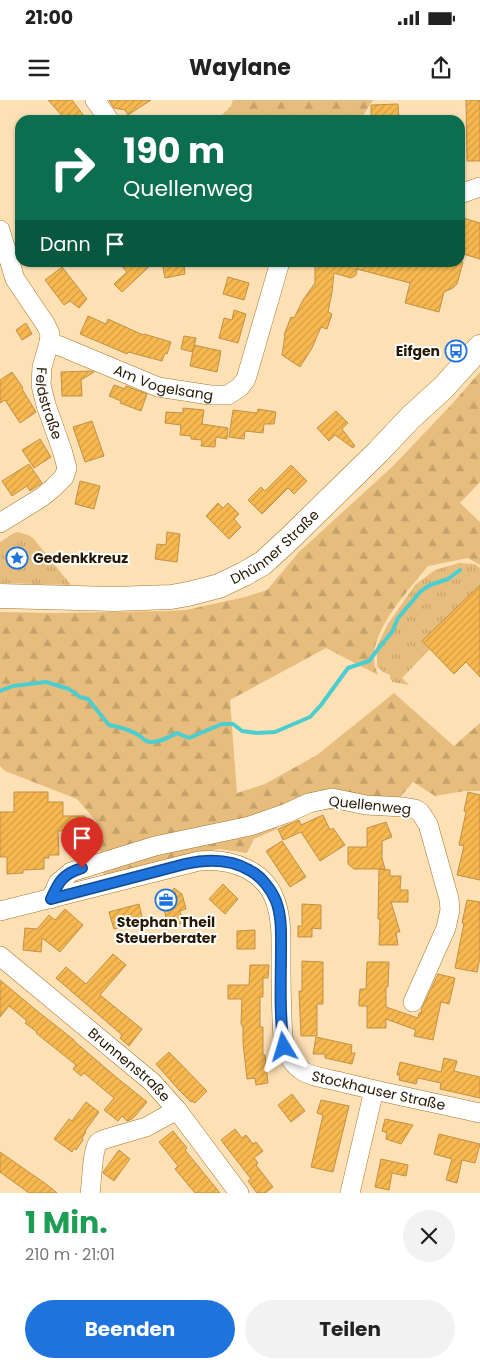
<!DOCTYPE html>
<html lang="de">
<meta charset="utf-8">
<style>
body{margin:0;font-family:Poppins,sans-serif;background:#f2f2f2;color:#222;height:100vh;display:flex;flex-direction:column;font-size:19px;white-space:nowrap}
*{box-sizing:border-box;margin:0}
p{font-size:16px;color:#767676}
.icon{flex:none;width:28px;height:28px;fill:none;stroke:currentColor;stroke-width:2;stroke-linecap:round;stroke-linejoin:round}
.map{position:relative;height:1093px;overflow:hidden}
.details{display:flex;flex-direction:column;background:#fff;flex:1}
.details>*{flex:none}
.hud{position:absolute;left:15px;top:15px;width:450px;height:152px;border-radius:15px;box-shadow:0 1px 4px #0004;background:#0b6e4f;color:#fff;overflow:hidden}
.pin{position:absolute;display:grid;place-items:center;width:42px;height:42px;color:#fff;margin:-51px -21px;border-radius:50% 50% 50% 0;rotate:-45deg;box-shadow:0 0 5px #0007}
.pin .icon{rotate:45deg}
.me{position:absolute;width:55px;margin:-28px;rotate:353deg;stroke-linejoin:round;filter:drop-shadow(0 0 4px #0008)}
.turn{display:flex;align-items:center;gap:18px;height:105px;padding:0 25px;font-size:22px}
.turn .icon{width:65px;height:65px;stroke-width:2.5}
.turn b{display:block;font-size:35px;line-height:42px}
.then{display:flex;align-items:center;height:48px;padding:0 25px;background:#0003;gap:10px;font-size:19px}
.round{display:grid;place-items:center;flex:none;width:52px;height:52px;border-radius:26px;background:#f2f2f2}
.head{display:flex;align-items:center;justify-content:space-between;height:85px;padding:0 25px}
h1{font-size:30px;font-weight:700;line-height:38px;color:#1e9e55}
.primary-button{display:flex;gap:10px;margin-top:auto;padding:10px 25px}
.primary-button a{flex:1;height:58px;border-radius:30px;background:#1e73dd;color:#fff;font-size:20px;font-weight:700;line-height:58px;text-align:center}
.primary-button a+a{background:#f2f2f2;color:#222}
.status{display:flex;justify-content:space-between;align-items:center;height:35px;padding:0 25px;background:#fff;direction:ltr}
.status svg{height:14px;fill:currentColor}
header{display:flex;justify-content:space-between;align-items:center;height:65px;padding:0 25px;background:#fff;font-size:22px;font-weight:700}
.map>svg:first-child{display:block}
</style>
<div class="status"><b>21:00</b><svg viewBox="0 0 49 12"><path d="M0 12V9h3v3zM5 12V6h3v6zM10 12V3h3v9zM15 12V0h3v12zM26 1h20v11H26zM47 4h2v5h-2z"/></svg></div>
<header><svg class="icon" aria-label="menu" viewBox="0 0 24 24"><path d="M4 6h16M4 12h16M4 18h16"/></svg>Waylane<svg class="icon" aria-label="share" viewBox="0 0 24 24"><path d="M12 15V3M7 8l5-5 5 5M5 13v7h14v-7"/></svg></header>
<div class="map">
<svg width="480" height="1093" viewBox="0 0 480 1093">
<defs>
<pattern id="grass-tufts" width="24" height="20" patternUnits="userSpaceOnUse" patternTransform="scale(1.25)"><rect width="24" height="20" fill="#e7bd7e"/><path d="M3 7l-1-3M5 7V3M7 7l1-3M15 17l-1-3M17 17v-4M19 17l1-3" fill="none" stroke="#c6a26b"/></pattern>
<pattern id="forest-firs" width="22" height="20" patternUnits="userSpaceOnUse" patternTransform="scale(1.25)"><rect width="22" height="20" fill="#e7bd7e"/><path d="M5 1l3.5 6h-7zM16 11l3.5 6h-7z" fill="#c6a26b"/></pattern>
<pattern id="building-hatch" width="6" height="6" patternUnits="userSpaceOnUse" patternTransform="scale(1.25)"><rect width="6" height="6" fill="#f7b850"/><path d="M-1 1l2-2M0 6l6-6M5 7l2-2" fill="none" stroke="#d49d44"/></pattern>
</defs>
<rect width="100%" height="100%" fill="#fee0b5"/>
<g fill="url(#grass-tufts)">
<polygon points="18,432 28,435 33,438 71,485 0,483 0,442 14,433"/>
<polygon points="459,463 475,464 480,468 480,485 430,549 402,578 409,585 393,582 390,579 390,575 383,572 377,566 377,546 388,524 415,485 435,470"/>
</g>
<g fill="url(#forest-firs)">
<polygon points="233,0 373,0 360,20 217,20 231,6"/>
<path d="M480,272V382L460,403L480,422V465L468,458L428,466C409,490 372,528 374,560C374,565 376,570 378,575L326,548L230,600L237,693L265,684L317,655L394,593L454,646L480,623V691H465L435,696L413,682L396,702L350,709L277,711V729L254,739L247,753L220,749L177,757L104,779L96,721L77,699L5,671L0,666V512L52,513L169,511L186,510L245,497L267,490L299,452L394,365L452,304Z"/>
</g>
<g fill="none" stroke-linecap="round" stroke-linejoin="round">
<path stroke="#4ccdcf" stroke-width="4" d="M0,591L13,586L46,582L69,589L80,597L88,599L109,625C120,627 131,630 140,636C144,639 145,642 150,642C159,643 169,637 177,633L189,638L222,624H233L242,631L257,633L275,632L310,617L321,605L348,568L369,561L382,544L392,532L398,518L421,491L430,485L448,479L460,470"/>
</g>
<g fill="url(#building-hatch)" stroke="#c09147">
<polygon points="48,0 72,0 87,20 66,20"/>
<polygon points="109,0 151,0 128,15 125,10 114,8"/>
<polygon points="466,0 480,0 480,61 467,61"/>
<polygon points="398,4 399,20 371,20 371,5"/>
<polygon points="460,117 480,123 480,159 460,153"/>
<polygon points="118,162 154,162 122,192 114,184 127,172"/>
<polygon points="162,162 175,162 184,165 185,174 165,178"/>
<polygon points="310,162 463,162 457,184 453,188 444,192 439,212 405,203 410,183 357,169 356,175 351,178 334,173 332,192 328,212 332,214 327,229 321,227 312,248 300,267 282,255 285,235 284,235 291,217 294,218 303,200 315,183 315,167 309,165"/>
<polygon points="62,167 87,199 79,208 70,201 64,205 45,180"/>
<polygon points="228,177 249,183 244,200 223,194"/>
<polygon points="234,210 246,214 238,243 219,238 224,218 232,220"/>
<polygon points="88,216 106,224 108,219 143,235 144,234 171,242 167,254 165,253 162,261 128,252 127,254 80,234"/>
<polygon points="26,223 32,234 22,240 16,230"/>
<polygon points="184,236 196,238 193,252 181,249"/>
<polygon points="194,245 221,251 217,272 190,266"/>
<polygon points="91,271 94,272 81,280 82,296 62,296 61,272"/>
<polygon points="12,272 23,288 22,289 36,312 20,323 5,300 0,303 0,280"/>
<polygon points="114,285 125,289 126,286 147,294 141,311 120,303 121,301 109,296"/>
<polygon points="183,308 204,310 202,324 228,328 227,339 216,337 215,347 201,346 202,340 191,339 191,336 180,335 181,325 165,323 166,312 183,313"/>
<polygon points="258,309 276,312 274,324 264,324 263,333 245,331 244,339 229,337 233,310 257,313"/>
<polygon points="336,311 348,323 342,329 355,346 353,348 335,335 329,341 317,328"/>
<polygon points="92,321 104,356 85,362 73,327"/>
<polygon points="40,339 51,357 34,368 22,350"/>
<polygon points="29,364 42,383 30,391 27,386 12,396 2,381"/>
<polygon points="291,365 307,381 294,394 288,388 262,414 248,400 261,387 265,391"/>
<polygon points="80,381 100,386 94,409 75,404"/>
<polygon points="218,403 223,408 228,403 239,414 234,419 241,427 229,439 206,416"/>
<polygon points="167,432 180,434 177,462 155,459 157,444 166,445"/>
<polygon points="480,485 480,577 466,562 454,574 422,541"/>
<polygon points="14,692 48,692 48,702 63,702 63,716 85,716 85,730 58,731 59,755 49,755 49,758 44,758 44,769 23,770 23,773 7,774 7,757 0,757 0,712 14,712"/>
<polygon points="468,692 480,695 480,780 457,775 464,746 459,745 466,712 464,711"/>
<polygon points="323,715 330,730 333,728 345,745 320,761 301,732 283,740 278,729 299,720 301,725"/>
<polygon points="386,722 392,737 382,741 382,758 385,769 354,769 348,764 348,747 367,747 367,728"/>
<polygon points="282,741 306,777 290,787 266,751"/>
<polygon points="379,769 390,770 390,776 401,776 400,790 408,790 408,802 391,802 400,832 396,832 398,845 379,845 380,819 378,819"/>
<polygon points="223,784 238,799 225,814 209,799"/>
<polygon points="174,788 182,794 186,809 180,811 183,823 168,826 161,797 170,795"/>
<polygon points="467,800 480,802 480,858 477,872 455,868 464,823 462,823"/>
<polygon points="139,804 143,821 114,829 109,812"/>
<polygon points="302,804 321,805 321,829 312,828 312,837 298,837 298,826 302,826"/>
<polygon points="65,809 83,825 60,852 42,838 41,852 23,850 25,828 37,829 49,815 55,820"/>
<polygon points="255,830 255,849 237,849 237,831"/>
<polygon points="113,854 126,865 100,895 142,929 129,946 120,938 122,935 56,878 66,867 86,884"/>
<polygon points="302,861 323,862 323,904 317,904 317,936 301,936 299,891 302,891"/>
<polygon points="367,862 389,862 388,887 386,887 386,907 418,918 419,913 421,913 422,908 438,874 455,878 449,904 441,902 433,940 414,936 416,930 386,919 386,928 367,928 367,906 359,906 359,900 360,889 366,889"/>
<polygon points="250,865 269,865 268,878 263,878 263,897 260,897 260,927 263,927 263,955 265,955 268,983 256,985 255,978 247,979 243,943 243,927 241,924 242,899 228,899 228,885 249,885"/>
<polygon points="0,880 36,910 74,940 74,941 116,977 147,1002 135,1016 132,1019 127,1021 122,1016 118,1021 104,1010 114,998 84,973 81,976 73,969 76,965 36,933 37,932 25,923 27,921 9,906 0,917"/>
<polygon points="316,937 352,945 351,953 355,953 352,964 325,958 325,954 313,954"/>
<polygon points="169,952 207,991 195,1003 192,1001 191,1002 179,990 156,964"/>
<polygon points="444,958 457,961 454,971 480,977 480,998 440,989 441,983 418,978 416,984 399,980 400,975 397,975 400,962 441,972"/>
<polygon points="292,994 305,1011 291,1022 278,1005"/>
<polygon points="321,1000 349,1006 333,1072 311,1067 323,1015 317,1013"/>
<polygon points="86,1002 99,1012 85,1031 86,1032 82,1038 83,1040 76,1050 74,1048 72,1052 54,1039 69,1019 72,1021"/>
<polygon points="385,1019 413,1025 401,1044 386,1039 387,1033 382,1031"/>
<polygon points="235,1029 242,1038 246,1035 253,1044 256,1042 263,1051 254,1058 258,1063 256,1065 273,1087 265,1093 257,1093 248,1081 251,1079 221,1040"/>
<polygon points="173,1031 187,1048 185,1050 220,1093 195,1093 175,1069 178,1066 159,1042"/>
<polygon points="439,1034 480,1044 475,1063 462,1060 457,1083 446,1080 452,1059 434,1054"/>
<polygon points="119,1050 130,1059 114,1081 103,1073 103,1072"/>
<polygon points="0,1052 46,1084 57,1093 29,1093 0,1072"/>
<polygon points="381,1059 408,1065 406,1076 392,1073 389,1090 375,1087"/>
</g>
<g fill="none" stroke-linecap="round" stroke-linejoin="round">
<g stroke="#a47628" stroke-width="20">
<g id="minor">
<polyline points="95,0 109,20"/>
<polyline points="460,94 480,87"/>
<path id="s1" d="M0,130L15,179L46,225L50,234L49,243L42,267L41,285L46,305L62,350L67,368L64,377L53,388L42,397L0,423"/>
<path id="s2" d="M49,243L60,246L158,287L210,295H228L240,287L246,279L280,162"/>
<polyline points="51,799 58,783 71,772 155,746 250,726 287,713 309,703 332,698 366,705 403,707 415,709 420,712 428,724 449,799 450,810 446,828 413,902"/>
<path id="s3" d="M0,811L199,761C231,758 266,770 276,803C282,821 281,839 281,857C281,884 281,911 283,937C285,950 290,962 301,970C313,978 331,979 345,983C390,994 435,1003 480,1013"/>
<path id="s4" d="M0,856L152,982L177,1010L239,1093"/>
<path d="M90,1093C92,1082 92,1051 98,1043C100,1041 102,1040 105,1039L146,1027L177,1010"/>
<polyline points="350,1093 374,990"/>
</g>
</g>
<g stroke="#a47628" stroke-width="25">
<g id="major">
<path id="s5" d="M0,496L114,499L171,497L188,494L219,486L244,474L263,463L288,440L378,352L411,317L443,288L480,247"/>
</g>
</g>
<use href="#minor" stroke="#fff" stroke-width="19"/>
<use href="#major" stroke="#fff" stroke-width="24"/>
</g>
<g fill="none" stroke-linecap="round" stroke-linejoin="round">
<g stroke="#144b90" stroke-width="12">
<path id="route" d="M82,768C63,774 59,781 51,799L185,764C207,759 229,758 249,770C261,776 271,789 276,801C282,817 281,834 281,851C281,882 279,916 284,947"/>
</g>
<use href="#route" stroke="#1e73dd" stroke-width="9"/>
</g>
<defs>
<g id="bus-ring" transform="scale(1.125)"><circle r="9.5" fill="#fff" stroke="#1e73dd" stroke-width="1.5"/><path d="M-5-6H5V4H4V6H2V4H-2V6H-4V4H-5ZM-3.5-4V0h7V-4ZM-3.5 1.2v1.5H-2V1.2ZM2 1.2v1.5H3.5V1.2Z" fill="#1e73dd"/></g>
<g id="sight-ring" transform="scale(1.125)"><circle r="9.5" fill="#fff" stroke="#1e73dd" stroke-width="1.5"/><path d="M0-6L1.8-2.2L6-1.7L2.9 1.2L3.7 5.4L0 3.3L-3.7 5.4L-2.9 1.2L-6-1.7L-1.8-2.2Z" fill="#1e73dd"/></g>
<g id="office-ring" transform="scale(1.125)"><circle r="9.5" fill="#fff" stroke="#1e73dd" stroke-width="1.5"/><path d="M-6-3h4V-5.5h4V-3h4V5H-6ZM-1-4.5V-3h2v-1.5ZM-6 0V1H6V0Z" fill="#1e73dd"/></g>
</defs>
<g fill-rule="evenodd">
<use href="#bus-ring" x="456" y="251"/>
<use href="#sight-ring" x="17" y="458"/>
<use href="#office-ring" x="166" y="800"/>
</g>
<g text-anchor="middle" dominant-baseline="central" stroke-width="4" stroke-linejoin="round" paint-order="stroke">
<g font-size="14" font-weight="bold" fill="#261802" stroke="#fff" text-anchor="end">
<text x="440" y="251">Eifgen</text>
<text x="33" y="458" text-anchor="start">Gedenkkreuz</text>
<text x="166" y="822" text-anchor="middle">Stephan Theil<tspan x="166" dy="16">Steuerberater</tspan></text>
</g>
<g font-size="14" fill="#261802" stroke="#fff">
<text stroke="none"><textPath href="#s2" startOffset="122">Am Vogelsang</textPath></text>
<text stroke="none"><textPath href="#s1" startOffset="188">Feldstraße</textPath></text>
<text stroke="none"><textPath href="#s5" startOffset="289">Dhünner Straße</textPath></text>
<text transform="translate(370 705) rotate(6)">Quellenweg</text>
<text stroke="none"><textPath href="#s4" startOffset="169">Brunnenstraße</textPath></text>
<text stroke="none"><textPath href="#s3" startOffset="554">Stockhauser Straße</textPath></text>
</g>
</g>
</svg>
<div class="pin" style="left:82px;top:768px;background:#d93025"><svg class="icon" aria-label="arrive" viewBox="0 0 24 24"><path d="M6 21V4h12l-3 4 3 4H6"/></svg></div>
<svg class="me" style="left:284px;top:947px" viewBox="-20 -20 40 40"><path d="M0-17L14 15 0 8-14 15z" fill="#1e73dd" stroke="#fff" stroke-width="4"/></svg>
<div class="hud">
<div class="turn"><svg class="icon" aria-label="right" viewBox="0 0 24 24"><path d="M7 20v-9h11M14 6l5 5-5 5"/></svg><div><b>190 m</b>Quellenweg</div></div>
<div class="then">Dann<svg class="icon" aria-label="arrive" viewBox="0 0 24 24"><path d="M6 21V4h12l-3 4 3 4H6"/></svg></div>
</div>
</div>
<section class="details">
<div class="head"><div><h1>1 Min.</h1><p>210 m · 21:01</p></div><a class="round"><svg class="icon" aria-label="close" viewBox="0 0 24 24"><path d="M6 6l12 12M18 6L6 18"/></svg></a></div>
<div class="primary-button"><a>Beenden</a><a>Teilen</a></div>
</section>
